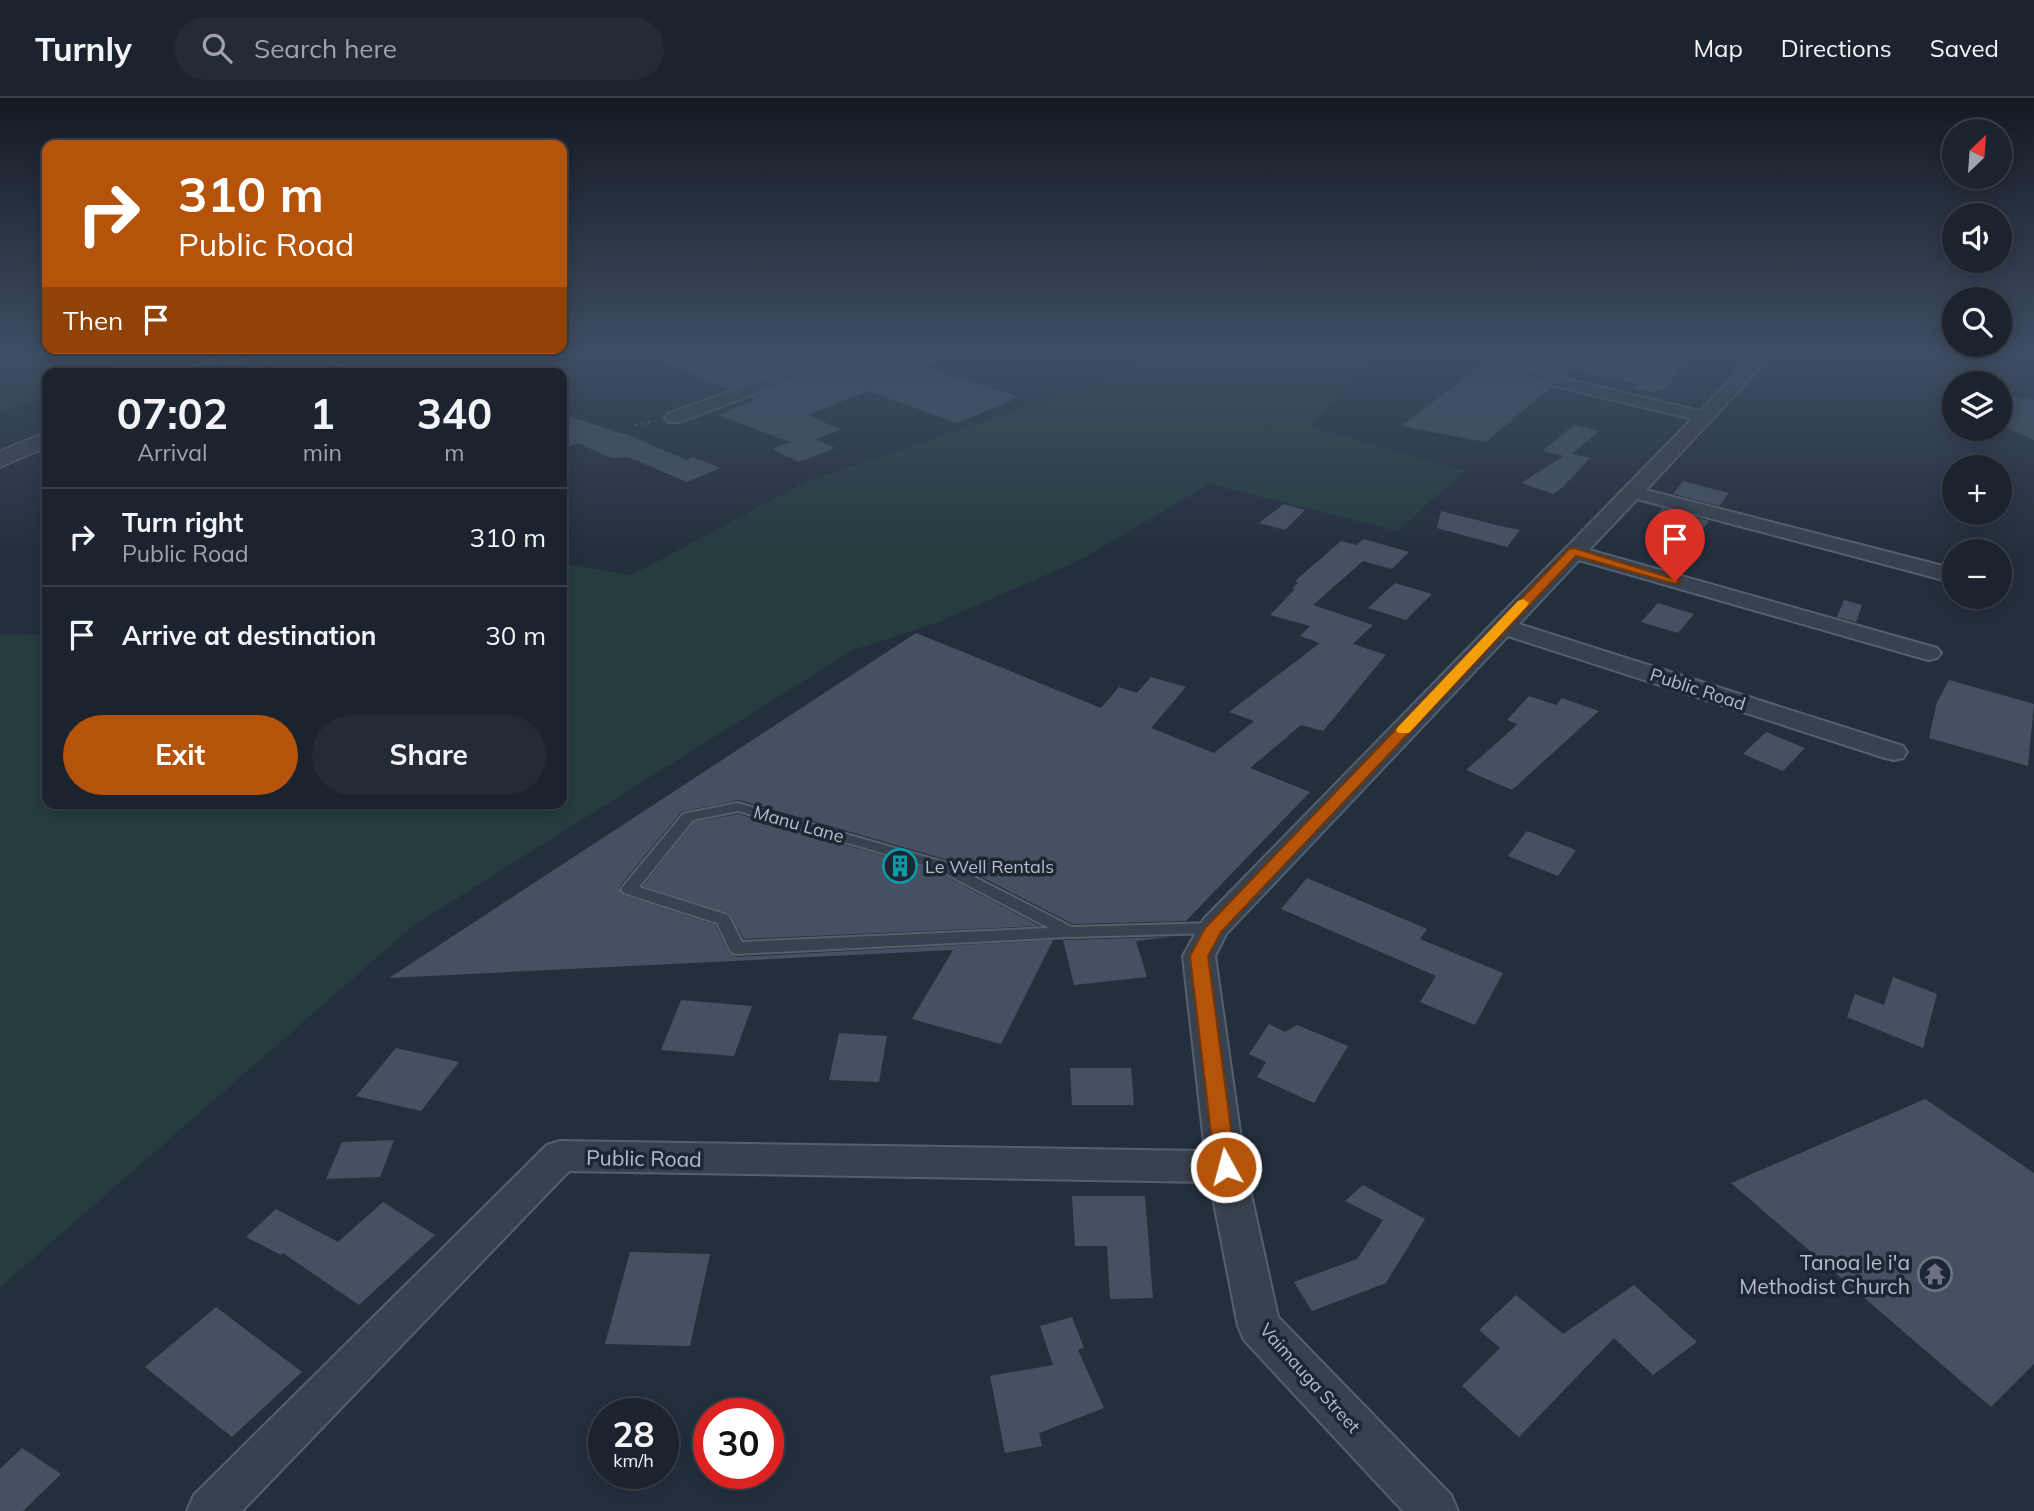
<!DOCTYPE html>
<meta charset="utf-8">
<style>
body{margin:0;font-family:Mulish,sans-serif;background:#242b36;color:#f1f3f6;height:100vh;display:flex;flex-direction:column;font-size:26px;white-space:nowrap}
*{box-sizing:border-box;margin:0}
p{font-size:23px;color:#a0a4aa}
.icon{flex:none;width:38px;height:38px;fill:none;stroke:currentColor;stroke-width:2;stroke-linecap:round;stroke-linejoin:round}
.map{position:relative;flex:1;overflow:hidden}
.drawer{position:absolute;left:42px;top:270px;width:525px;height:441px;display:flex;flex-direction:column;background:#1b232e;border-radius:14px;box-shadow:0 4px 18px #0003,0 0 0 2px #39404a}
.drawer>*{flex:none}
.top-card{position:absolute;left:42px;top:42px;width:525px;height:214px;border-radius:14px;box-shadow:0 4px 18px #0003,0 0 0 2px #39404a;background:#b45309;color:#fff;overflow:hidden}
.needle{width:46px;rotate:25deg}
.controls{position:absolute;left:1942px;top:21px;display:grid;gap:14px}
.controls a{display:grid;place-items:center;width:70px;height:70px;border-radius:50%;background:#1b232e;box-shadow:0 4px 18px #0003,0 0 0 2px #39404a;font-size:35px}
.speed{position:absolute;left:588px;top:1300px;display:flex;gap:14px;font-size:35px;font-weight:700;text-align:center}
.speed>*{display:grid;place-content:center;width:91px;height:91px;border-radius:50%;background:#1b232e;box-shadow:0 4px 18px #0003,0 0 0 2px #39404a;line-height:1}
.speed small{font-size:18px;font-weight:400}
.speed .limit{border:10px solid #d22;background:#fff;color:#111}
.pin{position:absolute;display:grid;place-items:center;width:60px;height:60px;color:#fff;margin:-72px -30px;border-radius:50% 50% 50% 0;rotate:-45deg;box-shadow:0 0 7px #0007}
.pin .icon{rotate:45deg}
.me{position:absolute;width:77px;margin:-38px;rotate:353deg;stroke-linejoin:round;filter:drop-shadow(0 0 5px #0008)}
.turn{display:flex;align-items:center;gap:24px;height:147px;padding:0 21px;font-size:32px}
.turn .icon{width:91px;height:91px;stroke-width:2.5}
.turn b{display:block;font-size:49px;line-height:60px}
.then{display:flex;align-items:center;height:66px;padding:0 21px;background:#0003;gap:14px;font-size:26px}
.eta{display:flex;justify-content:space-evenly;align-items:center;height:119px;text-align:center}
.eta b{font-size:42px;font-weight:700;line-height:49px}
.primary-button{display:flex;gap:14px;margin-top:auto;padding:14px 21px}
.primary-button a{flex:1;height:80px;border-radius:42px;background:#b45309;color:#fff;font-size:28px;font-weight:700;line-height:80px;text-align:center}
.primary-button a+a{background:#242b36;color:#f1f3f6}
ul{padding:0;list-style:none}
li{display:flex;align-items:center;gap:21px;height:98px;padding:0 21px;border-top:2px solid #39404a}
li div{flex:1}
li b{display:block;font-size:26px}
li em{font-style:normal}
header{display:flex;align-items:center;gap:42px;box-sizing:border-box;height:98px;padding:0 35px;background:#1b232e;border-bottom:2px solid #39404a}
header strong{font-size:33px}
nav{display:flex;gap:38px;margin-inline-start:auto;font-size:24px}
.search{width:490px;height:63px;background:#242b36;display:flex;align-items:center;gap:18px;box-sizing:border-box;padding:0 24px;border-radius:38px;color:#a0a4aa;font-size:26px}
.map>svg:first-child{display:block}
</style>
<header>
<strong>Turnly</strong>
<div class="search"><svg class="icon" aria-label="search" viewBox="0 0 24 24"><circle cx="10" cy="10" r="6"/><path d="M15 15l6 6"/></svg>Search here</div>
<nav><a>Map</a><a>Directions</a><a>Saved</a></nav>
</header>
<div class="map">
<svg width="2034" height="1413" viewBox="0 0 2034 1413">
<rect width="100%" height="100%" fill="#242f3e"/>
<g fill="#263c3f">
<polygon points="0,256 130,256 91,275 47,275 47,296 0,315"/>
<polygon points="1150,256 1382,256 1356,276 1312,329 1465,373 1397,433 1209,386 1080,462 936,525 853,552 414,827 0,1189 0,536 47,537 47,705 562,705 562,465 632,477 807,383 1099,285"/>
</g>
<g fill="#455162">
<polygon points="642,256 825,256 728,291"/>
<polygon points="857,256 954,256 924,269 1020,299 957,325 868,293 808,317 841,332 815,341 835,350 799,364 772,351 790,344 718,317 755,302 750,300 853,261"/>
<polygon points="1496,256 1696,256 1686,263 1664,293 1657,292 1655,295 1631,290 1635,286 1571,272 1564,278 1499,263 1490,269 1493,276 1551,289 1486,344 1401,328"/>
<polygon points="2000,296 2034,302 2034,342 2000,327"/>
<polygon points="562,316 631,338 687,362 693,359 720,370 687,384 628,359 612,360 577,345 562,351"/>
<polygon points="1574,327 1599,333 1572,356 1590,360 1563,389 1553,396 1521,385 1564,358 1542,353"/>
<polygon points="1683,383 1729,395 1719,408 1673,396"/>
<polygon points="1284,406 1305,412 1285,432 1259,425"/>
<polygon points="1662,410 1709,423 1696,440 1648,428"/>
<polygon points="1441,413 1505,429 1520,432 1507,449 1437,430"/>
<polygon points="1364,441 1409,454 1392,471 1363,463 1313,507 1373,527 1353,546 1386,557 1323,633 1301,627 1250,670 1310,694 1186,823 1073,826 948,762 739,702 681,714 619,789 623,797 715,827 729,855 737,859 1053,842 1001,946 912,921 953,852 389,880 916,535 1101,610 1119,589 1137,595 1151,579 1186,589 1151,630 1214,655 1254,623 1229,614 1320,545 1300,538 1310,528 1270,517 1295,491 1292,490 1298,485 1295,483 1341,443 1356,447"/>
<polygon points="1395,485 1432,496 1406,522 1368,510"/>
<polygon points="1844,502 1862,507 1856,524 1837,519"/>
<polygon points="1658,505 1694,516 1678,535 1641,524"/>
<polygon points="1949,582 2034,606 2028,668 1929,640 1937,604"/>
<polygon points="1529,598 1556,607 1562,600 1599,613 1512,692 1466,672 1518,626 1507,622"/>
<polygon points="1766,634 1805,650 1783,673 1743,656"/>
<polygon points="738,716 936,773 1039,828 744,841 729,815 643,788 694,724"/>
<polygon points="1527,733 1576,752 1558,778 1508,758"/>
<polygon points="1307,780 1427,831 1420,841 1503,875 1475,927 1420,904 1436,878 1281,811"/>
<polygon points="1171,839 1136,843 1147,879 1074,887 1063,842"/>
<polygon points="1893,879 1937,896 1923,950 1847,919 1855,896 1884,907"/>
<polygon points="681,902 752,908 734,958 661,952"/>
<polygon points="1269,926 1285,934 1297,927 1348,948 1314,1005 1257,979 1266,964 1249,956"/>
<polygon points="839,935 887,938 879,984 829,982"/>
<polygon points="396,950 459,964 421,1013 356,998"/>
<polygon points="1070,970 1131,970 1134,1007 1072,1007"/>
<polygon points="1925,1001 2034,1075 2034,1266 1991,1309 1731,1085"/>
<polygon points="394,1042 380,1079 326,1081 342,1044"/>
<polygon points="1363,1087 1425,1121 1386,1185 1312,1213 1294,1184 1357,1161 1383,1122 1345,1103"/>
<polygon points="1072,1098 1145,1098 1153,1200 1110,1201 1107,1148 1075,1148"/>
<polygon points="383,1104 435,1137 359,1207 283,1155 281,1157 246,1139 276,1111 338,1144"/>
<polygon points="630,1154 710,1156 690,1248 605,1246"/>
<polygon points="1634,1187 1697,1244 1653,1277 1614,1240 1519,1339 1462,1288 1500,1250 1479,1232 1516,1197 1563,1236"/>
<polygon points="216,1209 302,1274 232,1339 145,1269"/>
<polygon points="1072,1219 1084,1250 1078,1252 1104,1310 1039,1335 1042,1348 1005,1355 990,1278 1053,1267 1040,1228"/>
<polygon points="22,1350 61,1376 23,1413 0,1413 0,1371"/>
</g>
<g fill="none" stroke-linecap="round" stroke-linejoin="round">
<g stroke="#565f6c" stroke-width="4">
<path id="service" d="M738,705L947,765L1072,829L1214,825L1220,826L1222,830L1220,834L1214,835L1070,839L737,856L731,854L717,825L624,795L621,791L683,716ZM738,713L937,771L1049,830L742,844L728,817L639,789L693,722Z"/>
</g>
<g stroke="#565f6c" stroke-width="4">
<g id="minor">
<polygon points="832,256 854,256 852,259 680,324 668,324 665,320 668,316"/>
<polygon points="1756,256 1773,256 1646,392 1955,471 1955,485 1637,401 1589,452 1937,550 1941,555 1937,560 1929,562 1921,560 1579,462 1519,526 1903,648 1907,654 1903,660 1894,662 1885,660 1508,538 1226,836 1215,858 1245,1069 1278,1219 1451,1397 1458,1413 1403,1413 1244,1242 1238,1228 1210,1084 569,1073 242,1413 187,1413 194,1397 547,1047 560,1043 1205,1053 1183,858 1203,822 1692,321 1494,273 1492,270 1494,267 1500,265 1700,313"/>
</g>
</g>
<g stroke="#565f6c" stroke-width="3">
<g id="tertiary">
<polygon points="225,256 252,256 249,260 215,275 187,275 190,271"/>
<polygon points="47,334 47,349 0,369 0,353"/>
</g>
</g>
<g stroke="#44595c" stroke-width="2.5" stroke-dasharray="3.5 3.5" stroke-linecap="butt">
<polyline points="262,256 266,263 262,275"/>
<polyline points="320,256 355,275"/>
<polyline points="634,327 656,323"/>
</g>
<use href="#service" fill="#38414e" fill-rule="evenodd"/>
<use href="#minor" fill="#38414e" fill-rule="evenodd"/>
<use href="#tertiary" fill="#38414e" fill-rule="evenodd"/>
</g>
<linearGradient id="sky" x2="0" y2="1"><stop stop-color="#141a22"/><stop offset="0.56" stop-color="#3f4d63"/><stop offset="1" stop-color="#3f4d63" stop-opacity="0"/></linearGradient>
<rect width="2034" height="454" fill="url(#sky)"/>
<polygon fill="#b45309" stroke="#753606" stroke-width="2" points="1574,450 1681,483 1675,486 1576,458 1221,834 1208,858 1236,1069 1233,1076 1226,1078 1218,1076 1215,1069 1190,858 1205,830 1569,451"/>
<polygon fill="#f59e0b" points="1523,501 1529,505 1527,508 1409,635 1398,635 1396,632 1398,629 1518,503"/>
<defs>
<g id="building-ring" transform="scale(1.75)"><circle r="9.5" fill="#1d2633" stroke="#0f9aa8" stroke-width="1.5"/><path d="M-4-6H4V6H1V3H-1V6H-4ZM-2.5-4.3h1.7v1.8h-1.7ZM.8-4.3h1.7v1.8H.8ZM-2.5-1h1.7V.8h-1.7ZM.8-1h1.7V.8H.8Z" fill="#0f9aa8"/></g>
<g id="temple-ring" transform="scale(1.75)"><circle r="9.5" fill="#1d2633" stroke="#6b7280" stroke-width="1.5"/><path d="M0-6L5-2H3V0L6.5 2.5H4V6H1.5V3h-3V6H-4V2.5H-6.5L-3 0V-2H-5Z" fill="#6b7280"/></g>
</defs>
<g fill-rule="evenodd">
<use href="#building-ring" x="900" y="768"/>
<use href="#temple-ring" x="1935" y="1176"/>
</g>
<g text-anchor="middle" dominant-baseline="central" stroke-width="7" stroke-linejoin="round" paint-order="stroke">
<g font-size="18" fill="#b4bcc9" stroke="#1d2633">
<text transform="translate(1698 591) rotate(18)">Public Road</text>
<text transform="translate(799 726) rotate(16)">Manu Lane</text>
<text transform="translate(1310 1280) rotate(48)">Vaimauga Street</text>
</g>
<g font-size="18" fill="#b4bcc9" stroke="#1d2633" text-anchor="start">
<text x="925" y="768">Le Well Rentals</text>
</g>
<g font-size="21" fill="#b4bcc9" stroke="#1d2633">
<text transform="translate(644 1060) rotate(1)">Public Road</text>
</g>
<g font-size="21" fill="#b4bcc9" stroke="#1d2633" text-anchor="end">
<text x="1910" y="1164">Tanoa le i'a<tspan x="1910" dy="24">Methodist Church</tspan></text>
</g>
</g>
</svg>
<div class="controls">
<a><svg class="needle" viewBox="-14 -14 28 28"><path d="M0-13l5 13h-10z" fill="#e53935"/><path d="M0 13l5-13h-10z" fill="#a0a4aa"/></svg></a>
<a><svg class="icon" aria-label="sound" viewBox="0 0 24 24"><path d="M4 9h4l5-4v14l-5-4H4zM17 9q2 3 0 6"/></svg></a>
<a><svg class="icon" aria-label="search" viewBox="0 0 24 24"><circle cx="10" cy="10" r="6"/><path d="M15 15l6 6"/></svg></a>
<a><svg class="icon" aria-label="layers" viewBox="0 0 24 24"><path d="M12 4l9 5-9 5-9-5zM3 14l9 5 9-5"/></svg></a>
<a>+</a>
<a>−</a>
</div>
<div class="speed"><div>28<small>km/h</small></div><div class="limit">30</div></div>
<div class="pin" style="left:1675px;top:483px;background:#d93025"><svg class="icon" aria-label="arrive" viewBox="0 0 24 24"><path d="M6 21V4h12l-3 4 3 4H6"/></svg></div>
<svg class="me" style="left:1226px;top:1069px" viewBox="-20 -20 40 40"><circle r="17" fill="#b45309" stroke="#fff" stroke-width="3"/><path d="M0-11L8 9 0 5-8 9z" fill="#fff"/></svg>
<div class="top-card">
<div class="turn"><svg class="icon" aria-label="right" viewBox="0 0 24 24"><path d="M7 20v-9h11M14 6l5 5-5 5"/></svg><div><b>310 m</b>Public Road</div></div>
<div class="then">Then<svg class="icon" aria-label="arrive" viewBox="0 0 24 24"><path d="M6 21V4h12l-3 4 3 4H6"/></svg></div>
</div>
<section class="drawer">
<div class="eta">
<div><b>07:02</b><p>Arrival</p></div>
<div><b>1</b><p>min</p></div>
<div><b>340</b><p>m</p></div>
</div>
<ul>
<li><svg class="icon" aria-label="right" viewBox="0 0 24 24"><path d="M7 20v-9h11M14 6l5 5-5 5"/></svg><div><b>Turn right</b><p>Public Road</p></div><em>310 m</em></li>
<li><svg class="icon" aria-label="arrive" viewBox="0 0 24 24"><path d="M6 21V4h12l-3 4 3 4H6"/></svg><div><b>Arrive at destination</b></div><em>30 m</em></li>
</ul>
<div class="primary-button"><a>Exit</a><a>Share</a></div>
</section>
</div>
